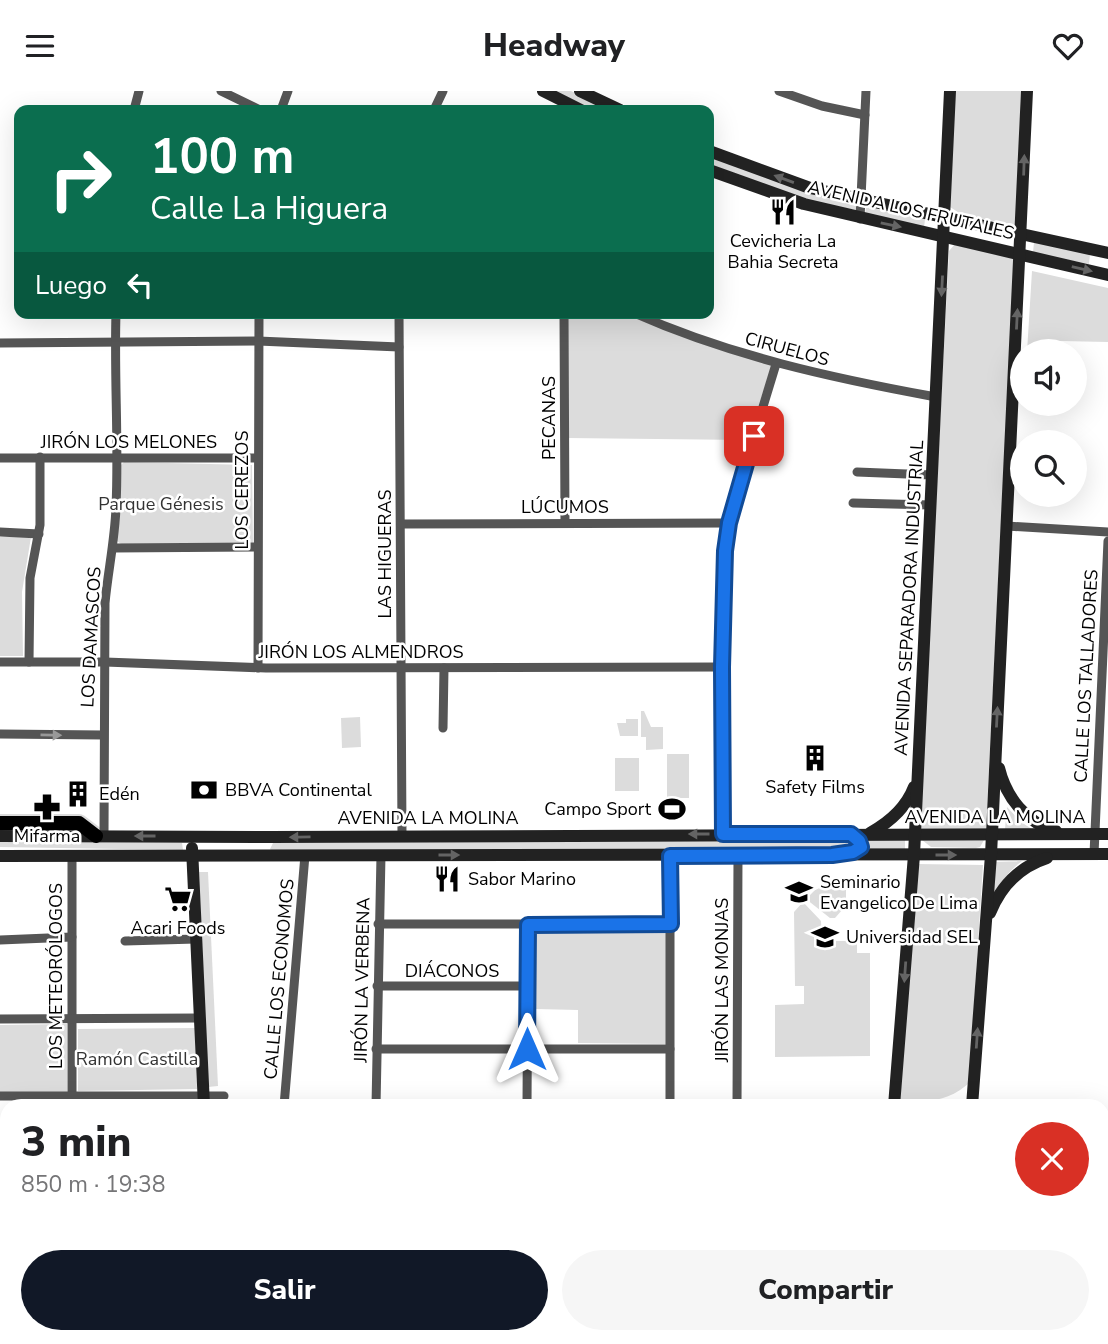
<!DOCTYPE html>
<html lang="es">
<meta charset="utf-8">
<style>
body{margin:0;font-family:"Nunito Sans",sans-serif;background:#f6f6f6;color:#202124;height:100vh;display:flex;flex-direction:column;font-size:26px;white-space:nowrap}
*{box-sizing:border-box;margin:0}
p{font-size:23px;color:#757577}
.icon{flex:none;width:38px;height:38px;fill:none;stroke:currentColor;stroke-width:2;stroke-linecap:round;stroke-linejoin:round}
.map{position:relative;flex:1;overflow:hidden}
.drawer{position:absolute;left:0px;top:1008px;width:1110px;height:245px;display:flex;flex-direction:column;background:#fff;border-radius:21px 21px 0 0;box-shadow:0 7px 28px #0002}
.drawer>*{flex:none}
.hud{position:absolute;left:14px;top:14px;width:700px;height:214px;border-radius:14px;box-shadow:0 7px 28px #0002;background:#0b6e4f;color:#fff;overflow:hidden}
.controls{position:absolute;left:1010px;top:248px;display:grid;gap:14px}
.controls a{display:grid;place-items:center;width:77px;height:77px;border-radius:50%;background:#fff;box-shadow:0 7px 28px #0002;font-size:35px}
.pin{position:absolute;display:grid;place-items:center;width:60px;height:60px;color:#fff;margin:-30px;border-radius:14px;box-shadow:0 4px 10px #0006}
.me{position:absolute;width:77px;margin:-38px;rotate:0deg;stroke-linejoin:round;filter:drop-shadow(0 0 5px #0008)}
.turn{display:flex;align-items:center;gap:24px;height:147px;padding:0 21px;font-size:32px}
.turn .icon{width:91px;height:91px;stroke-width:2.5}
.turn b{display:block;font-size:49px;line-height:60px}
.then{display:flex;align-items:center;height:66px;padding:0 21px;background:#0003;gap:14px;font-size:26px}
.round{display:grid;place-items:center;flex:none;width:74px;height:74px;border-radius:37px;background:#f6f6f6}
.overview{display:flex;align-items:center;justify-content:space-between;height:119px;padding:0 21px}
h1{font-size:42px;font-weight:800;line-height:52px}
.primary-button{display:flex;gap:14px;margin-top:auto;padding:14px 21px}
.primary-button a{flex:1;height:80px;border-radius:42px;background:#111827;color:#fff;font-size:28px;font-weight:800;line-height:80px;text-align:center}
.primary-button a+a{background:#f6f6f6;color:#202124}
header{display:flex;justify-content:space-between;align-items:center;height:91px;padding:0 21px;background:#fff;font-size:32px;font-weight:800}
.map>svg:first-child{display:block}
</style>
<header><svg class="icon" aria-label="menu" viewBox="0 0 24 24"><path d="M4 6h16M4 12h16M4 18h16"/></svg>Headway<svg class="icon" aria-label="heart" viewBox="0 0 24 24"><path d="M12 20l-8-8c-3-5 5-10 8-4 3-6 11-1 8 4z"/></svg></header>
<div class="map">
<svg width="1108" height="1253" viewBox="0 0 1108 1253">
<rect width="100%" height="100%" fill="#fff"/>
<g fill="#dcdcdc">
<polygon points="553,0 571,0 611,19 592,19"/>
<polygon points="954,0 1021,0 1016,135 961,123 950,116"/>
<polygon points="709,64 808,102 856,115 856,119 805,109 709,74"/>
<polygon points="866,116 925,128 924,137 865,124"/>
<polygon points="1034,151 1090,163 1089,173 1033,162"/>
<polygon points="955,153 1013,167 1014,171 986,738 919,739 949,160"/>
<polygon points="1032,180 1108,197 1108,251 1060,250 1059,261 1027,261"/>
<polygon points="567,222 629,222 772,274 747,349 567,347"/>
<polygon points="124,371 252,374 253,452 121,453 117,450 121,415 120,375"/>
<polygon points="0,446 31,446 22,501 23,565 0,565"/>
<polygon points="641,620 644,620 651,636 663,636 663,658 646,659 646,646 641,646"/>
<polygon points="360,626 361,656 342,657 341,627"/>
<polygon points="626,628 638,628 638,645 620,645 617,632 626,632"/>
<rect x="667" y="663" width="22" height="44"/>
<rect x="615" y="667" width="24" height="33"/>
<polygon points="1007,716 1021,731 1035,740 1005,738"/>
<polygon points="864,747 905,748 905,758 867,759 867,753"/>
<polygon points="849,749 856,755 838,756 836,758 272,760 270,758 273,752"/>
<polygon points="922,749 984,749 980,756 976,757 931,756"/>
<polygon points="0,750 182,752 183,759 0,756"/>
<path d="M1022,770C1006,782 998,795 990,813L993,771Z"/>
<path d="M918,773L983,774L969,992C946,1012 930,1010 900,1009Z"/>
<polygon points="199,781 208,781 218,995 208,996"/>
<polygon points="818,796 846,796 846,819 842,819 835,827 830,827 806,808"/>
<polygon points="803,811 821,830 822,850 857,850 857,862 870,862 870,965 775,966 775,914 804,913 804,895 795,895 794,821"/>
<polygon points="538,836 664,837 667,840 666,953 578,952 578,919 536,918 534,839"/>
<polygon points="67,933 67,1001 0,1001 0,934"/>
<polygon points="195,937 197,998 78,1000 78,938"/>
<polygon points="71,1246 144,1246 144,1253 74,1253"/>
<polygon points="833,1246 904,1246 901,1253 830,1253"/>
</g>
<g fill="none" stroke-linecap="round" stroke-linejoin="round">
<g stroke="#dbdbdb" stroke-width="18">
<polyline id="primary" points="0,732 79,732 96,745"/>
</g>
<g stroke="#555" stroke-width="9">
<polyline points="221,0 260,19"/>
<polyline points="779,0 822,15 865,24"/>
<polyline points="134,19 139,0"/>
<polyline points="281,19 288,0"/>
<polyline points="434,19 443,0"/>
<polyline points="860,128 866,0"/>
<polyline points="399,222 402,745"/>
<polyline points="564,222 565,432"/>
<path d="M634,222C731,265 832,287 936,306"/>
<polyline points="0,252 258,250 399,256"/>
<polyline points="0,367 258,367"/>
<polyline points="857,381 932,384"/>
<polyline points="853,412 931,414"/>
<polyline points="401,433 729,432"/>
<polyline points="1007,435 1108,441"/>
<polyline points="0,441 39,443"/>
<polyline points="113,457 257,456"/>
<polyline points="0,571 105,571 266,577 721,576"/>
<polyline points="29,571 30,487 40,434 40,366"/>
<polyline points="258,577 259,222"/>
<polyline points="443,637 444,577"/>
<polyline points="0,643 103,644"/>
<polyline points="723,743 721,576 725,460 729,432 747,368 776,273"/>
<path d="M104,745L105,512C108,480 115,448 116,416C119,352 114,287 116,222"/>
<polyline points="1094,763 1108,450"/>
<polyline points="72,765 72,1005"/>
<polyline points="670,765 670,1015"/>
<polyline points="378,833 671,833"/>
<polyline points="0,849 72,846"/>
<polyline points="125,850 196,848"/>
<polyline points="377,895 528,895"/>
<polyline points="0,928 199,927"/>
<polyline points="376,958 670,958"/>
<polyline points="0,1005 224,1005"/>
<polyline points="284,1015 305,764"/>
<polyline points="376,1015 381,764"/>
<polyline points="527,1015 528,834"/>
<polyline points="737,1015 738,764"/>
<polyline points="0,1070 7,1071"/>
<polyline points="1102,1103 1108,1160"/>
<polyline points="63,1246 65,1253"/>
<polyline points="147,1246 148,1253"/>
<polyline points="313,1246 314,1253"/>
<polyline points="379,1246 379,1253"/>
<polyline points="442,1246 443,1253"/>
<polyline points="505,1246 505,1253"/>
<polyline points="682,1253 684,1246"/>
<polyline points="747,1253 749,1246"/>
</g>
<g stroke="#222" stroke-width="12">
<polyline points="543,0 581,19"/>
<polyline points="580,0 620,19"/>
<polyline points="709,60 810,97 1108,162"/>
<polyline points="709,79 804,113 1108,184"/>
<path d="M999,677C1006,706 1026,732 1056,740"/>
<path d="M870,742C890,731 906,717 914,696"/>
<polyline points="0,745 270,746 1108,743"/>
<polyline points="192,757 204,1015"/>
<polyline points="0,765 1108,763"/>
<path d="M990,822C1001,795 1019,776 1047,767"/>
<polyline points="894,1015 914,764 950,0"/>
<polyline points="972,1015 991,764 1027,0"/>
<polyline points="1102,1082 1108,1082"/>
<polyline points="222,1246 223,1253"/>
<polyline points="825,1253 827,1246"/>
<polyline points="908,1253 910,1246"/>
</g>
<use href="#primary" stroke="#000" stroke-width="14"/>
</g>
<defs><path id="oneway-solid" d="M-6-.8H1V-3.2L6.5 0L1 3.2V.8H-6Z" transform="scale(1.75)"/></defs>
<g fill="#646464">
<use href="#oneway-solid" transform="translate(1024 74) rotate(-88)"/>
<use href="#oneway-solid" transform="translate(784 88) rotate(-160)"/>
<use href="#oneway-solid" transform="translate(891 134) rotate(12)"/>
<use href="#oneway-solid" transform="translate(1082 178) rotate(13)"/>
<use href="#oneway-solid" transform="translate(942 195) rotate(93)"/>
<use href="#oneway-solid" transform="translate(1017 228) rotate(-87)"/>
<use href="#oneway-solid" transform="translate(997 626) rotate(-87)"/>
<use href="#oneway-solid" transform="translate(699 743) rotate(180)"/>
<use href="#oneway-solid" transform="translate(145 745) rotate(-180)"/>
<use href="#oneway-solid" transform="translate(300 746) rotate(179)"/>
<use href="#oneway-solid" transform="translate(449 764)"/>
<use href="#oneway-solid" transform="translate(946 764)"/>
<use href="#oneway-solid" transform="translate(905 881) rotate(94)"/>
<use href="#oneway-solid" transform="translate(977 947) rotate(-86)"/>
</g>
<use fill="#999" href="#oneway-solid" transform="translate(51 644) rotate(1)"/>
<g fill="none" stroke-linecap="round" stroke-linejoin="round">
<g stroke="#114b97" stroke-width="18">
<polyline id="route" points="527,958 528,834 671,833 670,765 832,764 853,761 861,756 859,750 851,743 723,743 722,576 725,460 729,432 754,345"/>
</g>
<use href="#route" stroke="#1a73e8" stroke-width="12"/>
</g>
<defs>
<g id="restaurant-bare" transform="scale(2.1)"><path d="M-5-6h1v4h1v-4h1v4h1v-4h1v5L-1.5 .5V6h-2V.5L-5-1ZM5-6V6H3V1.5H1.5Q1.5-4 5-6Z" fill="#000" stroke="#fff" stroke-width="2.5" paint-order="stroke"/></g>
<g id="building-bare" transform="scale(2.1)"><path d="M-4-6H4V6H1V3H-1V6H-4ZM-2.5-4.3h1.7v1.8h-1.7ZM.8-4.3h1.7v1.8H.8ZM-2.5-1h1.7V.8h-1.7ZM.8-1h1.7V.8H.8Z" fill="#000" stroke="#fff" stroke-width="2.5" paint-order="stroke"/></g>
<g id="bank-bare" transform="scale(2.1)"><path d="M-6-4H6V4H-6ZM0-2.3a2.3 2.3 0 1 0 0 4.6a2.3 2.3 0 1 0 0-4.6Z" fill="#000" stroke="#fff" stroke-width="2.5" paint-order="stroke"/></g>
<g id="pharmacy-bare" transform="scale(2.1)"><path d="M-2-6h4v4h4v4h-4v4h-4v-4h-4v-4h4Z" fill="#000" stroke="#fff" stroke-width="2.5" paint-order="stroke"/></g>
<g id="stadium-bare" transform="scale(2.1)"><path d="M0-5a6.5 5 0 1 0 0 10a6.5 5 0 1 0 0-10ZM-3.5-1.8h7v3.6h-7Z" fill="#000" stroke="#fff" stroke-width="2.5" paint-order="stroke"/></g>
<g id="school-bare" transform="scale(2.1)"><path d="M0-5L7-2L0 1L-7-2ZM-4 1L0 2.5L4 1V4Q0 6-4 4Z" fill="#000" stroke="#fff" stroke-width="2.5" paint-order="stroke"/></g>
<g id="supermarket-bare" transform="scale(2.1)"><path d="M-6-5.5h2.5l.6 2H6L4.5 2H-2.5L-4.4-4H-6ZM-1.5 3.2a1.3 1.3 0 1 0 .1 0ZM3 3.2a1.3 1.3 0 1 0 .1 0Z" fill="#000" stroke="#fff" stroke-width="2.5" paint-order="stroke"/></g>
<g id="university-bare" transform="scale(2.1)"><path d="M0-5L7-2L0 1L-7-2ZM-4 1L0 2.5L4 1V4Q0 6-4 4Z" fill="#000" stroke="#fff" stroke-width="2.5" paint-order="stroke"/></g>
</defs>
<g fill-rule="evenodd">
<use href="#restaurant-bare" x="783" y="121"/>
<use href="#building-bare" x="815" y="667"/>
<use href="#bank-bare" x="204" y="699"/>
<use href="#building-bare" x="78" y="703"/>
<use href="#pharmacy-bare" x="47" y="716"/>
<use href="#stadium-bare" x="672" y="718"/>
<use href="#restaurant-bare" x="447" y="788"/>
<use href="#school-bare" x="799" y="801"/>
<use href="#supermarket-bare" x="178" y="808"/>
<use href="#university-bare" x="825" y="846"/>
</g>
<g text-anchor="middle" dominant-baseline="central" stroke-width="5" stroke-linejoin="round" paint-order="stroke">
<g font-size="18" fill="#000" stroke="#fff">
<text transform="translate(911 119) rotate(13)">AVENIDA LOS FRUTALES</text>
<text transform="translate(787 258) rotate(15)">CIRUELOS</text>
<text transform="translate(549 327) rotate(-90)">PECANAS</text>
<text x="129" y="351">JIRÓN LOS MELONES</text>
<text transform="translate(242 399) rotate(-90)">LOS CEREZOS</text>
<text x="565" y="416">LÚCUMOS</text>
<text transform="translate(385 463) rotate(-90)">LAS HIGUERAS</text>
<text transform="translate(909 507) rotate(-87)">AVENIDA SEPARADORA INDUSTRIAL</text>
<text transform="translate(91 546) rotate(-87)">LOS DAMASCOS</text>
<text x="361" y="561">JIRÓN LOS ALMENDROS</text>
<text transform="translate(1086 585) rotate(-87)">CALLE LOS TALLADORES</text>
<text x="995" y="726">AVENIDA LA MOLINA</text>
<text x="428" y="727">AVENIDA LA MOLINA</text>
<text x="452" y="880">DIÁCONOS</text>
<text transform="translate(56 885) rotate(-90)">LOS METEORÓLOGOS</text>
<text transform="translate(279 888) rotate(-85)">CALLE LOS ECONOMOS</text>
<text transform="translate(362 889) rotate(-89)">JIRÓN LA VERBENA</text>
<text transform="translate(722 889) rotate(-90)">JIRÓN LAS MONJAS</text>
</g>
<g font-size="18" fill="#000" stroke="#fff" text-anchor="start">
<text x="783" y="150" text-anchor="middle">Cevicheria La<tspan x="783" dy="21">Bahia Secreta</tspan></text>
<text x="815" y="696" text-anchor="middle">Safety Films</text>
<text x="225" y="699">BBVA Continental</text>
<text x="99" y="703">Edén</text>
<text x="651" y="718" text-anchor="end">Campo Sport</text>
<text x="47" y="745" text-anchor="middle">Mifarma</text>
<text x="468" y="788">Sabor Marino</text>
<text x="820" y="791">Seminario<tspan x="820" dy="21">Evangelico De Lima</tspan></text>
<text x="178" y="837" text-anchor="middle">Acari Foods</text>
<text x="846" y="846">Universidad SEL</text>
</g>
<g font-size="18" fill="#333" stroke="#fff">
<text x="161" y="413">Parque Génesis</text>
<text x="137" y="968">Ramón Castilla</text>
</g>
</g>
</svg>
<div class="controls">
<a><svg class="icon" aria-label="sound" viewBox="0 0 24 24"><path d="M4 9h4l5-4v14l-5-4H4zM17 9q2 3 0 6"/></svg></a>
<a><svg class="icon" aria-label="search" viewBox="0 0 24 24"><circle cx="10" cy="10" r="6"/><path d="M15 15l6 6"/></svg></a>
</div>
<div class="pin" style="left:754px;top:345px;background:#d93025"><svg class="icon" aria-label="arrive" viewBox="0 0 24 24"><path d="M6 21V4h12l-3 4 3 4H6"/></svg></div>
<svg class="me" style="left:527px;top:958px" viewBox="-20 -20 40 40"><path d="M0-17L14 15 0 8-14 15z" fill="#1a73e8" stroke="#fff" stroke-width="4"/></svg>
<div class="hud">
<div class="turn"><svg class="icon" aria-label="right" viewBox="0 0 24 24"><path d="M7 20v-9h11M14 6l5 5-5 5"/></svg><div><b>100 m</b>Calle La Higuera</div></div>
<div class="then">Luego<svg class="icon" aria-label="left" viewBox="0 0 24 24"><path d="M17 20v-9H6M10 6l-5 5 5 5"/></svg></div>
</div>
<section class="drawer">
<div class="overview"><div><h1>3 min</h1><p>850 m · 19:38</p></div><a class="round" style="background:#d93025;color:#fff"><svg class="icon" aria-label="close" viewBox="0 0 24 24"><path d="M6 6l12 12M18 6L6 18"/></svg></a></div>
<div class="primary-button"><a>Salir</a><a>Compartir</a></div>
</section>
</div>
